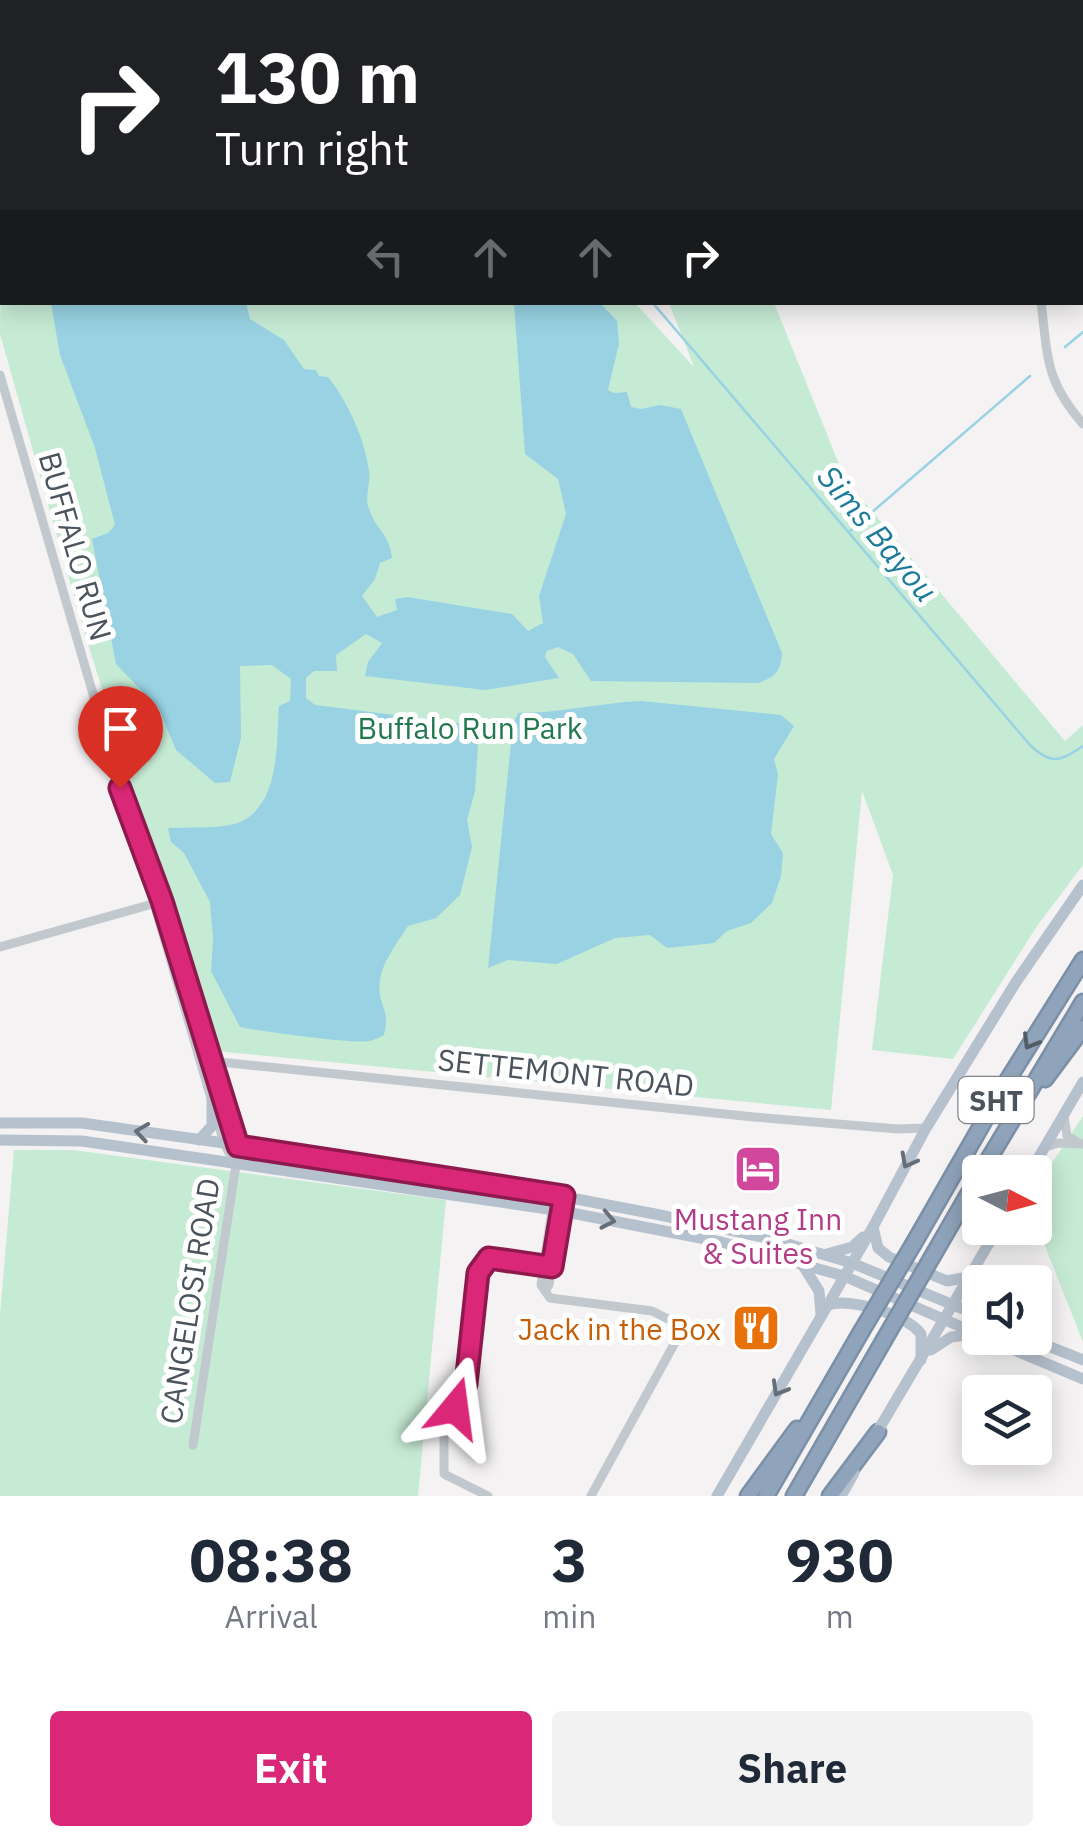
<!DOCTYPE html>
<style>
body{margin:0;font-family:"IBM Plex Sans",sans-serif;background:#f2f2f3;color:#1f2937;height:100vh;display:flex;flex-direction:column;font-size:38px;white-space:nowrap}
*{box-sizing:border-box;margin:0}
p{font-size:32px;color:#747a83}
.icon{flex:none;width:55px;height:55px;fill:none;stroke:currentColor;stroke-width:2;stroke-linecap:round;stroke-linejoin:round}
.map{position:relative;height:1496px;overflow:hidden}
.panel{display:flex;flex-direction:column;background:#fff;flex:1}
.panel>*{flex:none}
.top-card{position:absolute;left:0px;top:0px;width:1085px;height:305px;box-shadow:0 5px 25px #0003;background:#202124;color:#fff;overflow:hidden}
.needle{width:65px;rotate:96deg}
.controls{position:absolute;left:962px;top:1155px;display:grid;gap:20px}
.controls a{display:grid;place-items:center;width:90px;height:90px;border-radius:10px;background:#fff;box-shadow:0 5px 25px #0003;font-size:50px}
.pin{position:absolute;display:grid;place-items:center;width:85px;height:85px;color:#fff;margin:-102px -42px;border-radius:50% 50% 50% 0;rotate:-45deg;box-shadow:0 0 10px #0007}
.pin .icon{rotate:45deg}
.me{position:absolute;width:110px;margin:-55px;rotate:16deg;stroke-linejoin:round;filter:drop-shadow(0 0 8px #0008)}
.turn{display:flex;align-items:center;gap:35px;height:210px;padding:0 50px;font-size:45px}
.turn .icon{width:130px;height:130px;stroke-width:2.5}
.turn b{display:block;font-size:70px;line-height:85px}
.lanes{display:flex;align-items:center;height:95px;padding:0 50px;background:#0003;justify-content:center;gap:50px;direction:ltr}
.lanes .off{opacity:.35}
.eta{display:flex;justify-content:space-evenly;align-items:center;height:170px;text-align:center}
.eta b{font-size:60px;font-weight:700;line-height:70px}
.button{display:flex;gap:20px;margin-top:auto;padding:20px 50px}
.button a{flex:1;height:115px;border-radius:10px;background:#db2777;color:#fff;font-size:40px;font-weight:700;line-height:115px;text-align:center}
.button a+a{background:#f2f2f3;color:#1f2937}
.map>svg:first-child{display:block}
</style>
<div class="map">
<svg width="1083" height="1496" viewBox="0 0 1083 1496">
<rect width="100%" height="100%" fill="#f4f2f2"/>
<g fill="#c6ebd5">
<polygon points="549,0 822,0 819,2"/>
<polygon points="2,126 2,302 635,303 694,367 669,303 774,303 845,479 1065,741 1083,725 1083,865 1037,926 953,1059 872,1050 893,875 862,791 831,1110 215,1051 83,628 0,334"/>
<polygon points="1083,1116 1083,1342 1035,1221 1035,1189"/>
<polygon points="14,1150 73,1150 446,1200 418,1496 0,1496 0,1315"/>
</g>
<g fill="#98d2e3">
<path d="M51,303H246L250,319L284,340L304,369L316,370L319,376L328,377C348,402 364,438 369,470C371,483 364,497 369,509C376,530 390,534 392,558L380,563L375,579L362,596L377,617L397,610L395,599L407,597L512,614L528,631L543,623L539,596L566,514L558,479L525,454L514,303H600L617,321L619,344L608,390L614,393L627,392L631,407L641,409L660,405L681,409L782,653C781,672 775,677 758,683L591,681L573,654L558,647L547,651L545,657L559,678L485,690L365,676L368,662L382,643L366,634L336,655L337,671H314L306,678V698L315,705L466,724L478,746L475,791L467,820L472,847L460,895L436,918L408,926C395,947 376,968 380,995C384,1013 389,1014 384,1035C379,1037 375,1040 369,1041C354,1044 259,1031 240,1027L211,971L213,939L210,902L184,853L171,842L168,828C187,827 225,829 240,822C281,803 276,743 279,706L290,701L291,679L272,665L240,666L241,738L230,782L215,783L176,750L159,709L116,664L92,539L108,533L115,525L95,448L60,355Z"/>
<path d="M641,701L781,715L794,726L774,759L778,774L771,834L783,853L781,876L772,903L751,923L727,931L714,943L667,948L650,935L615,938L557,964L508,960L488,968L513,724L518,713C560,713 599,703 641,701Z"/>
</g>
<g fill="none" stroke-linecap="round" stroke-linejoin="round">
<g stroke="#98d2e3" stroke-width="2.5">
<polyline points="398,0 400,2"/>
<path d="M652,302L1030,745C1051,765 1060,762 1083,746"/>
<polyline points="1065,347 1083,332"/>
<polyline points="849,532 1030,376"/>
</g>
<g stroke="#7b8fa6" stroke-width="19">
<g id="highway">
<polyline points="1045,1079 1083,1028"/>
<polyline points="981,1172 1083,1002"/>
<polyline points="914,1243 1007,1081 1083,960"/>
<polyline points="935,1252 980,1174"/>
<polyline points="748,1496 797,1429"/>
<polyline points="766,1496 861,1332"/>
<polyline points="794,1496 884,1340"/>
<polyline points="830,1496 878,1432"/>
</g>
</g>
<g stroke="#c1c9ce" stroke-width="9">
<polyline points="920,0 922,2"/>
<path d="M1041,302C1048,358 1045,380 1083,424"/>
<polyline points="0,375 224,1143 235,1165"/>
<polyline points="146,856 239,1145 193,1445"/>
<polyline points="0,947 156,903"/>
<polyline points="200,1060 754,1117 898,1129 926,1128"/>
<polyline points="1064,1116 1067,1136 1079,1143"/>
<polyline points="1046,1147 1058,1143 1083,1144"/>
<polyline points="552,1210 541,1285 550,1298 652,1311 674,1322 678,1337 591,1496"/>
<polyline points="545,1291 549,1285 561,1211"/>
<polyline points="488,1496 444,1474 444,1431 467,1384 478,1273 489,1258 552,1267"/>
</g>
<g stroke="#b5c1cd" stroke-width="11">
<polyline points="0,1123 82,1123 224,1143 555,1195 655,1214 771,1239 852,1263 980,1316"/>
<polyline points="0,1140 82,1141 561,1211 721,1242 844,1276 980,1335"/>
<polyline points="199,1140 212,1126 212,1101"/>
<polyline points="1030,1172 1083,1082"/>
<polyline points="873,1227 878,1248 889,1257 947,1281 968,1277"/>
<polyline points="827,1254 852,1247 863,1237"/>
<polyline points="802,1264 819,1291 821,1314"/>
<polyline points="976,1272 974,1289 980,1306"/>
<path d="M828,1305C849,1297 908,1315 921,1334V1360"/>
<polyline points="986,1338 1083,1379"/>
<polyline points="1028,1338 1083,1360"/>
<polyline points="931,1350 951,1337 972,1334"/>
<polyline points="873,1439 998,1228"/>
<polyline points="717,1496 873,1227 926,1128 1016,982 1083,885"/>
<polyline points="841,1496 854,1473"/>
</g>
<use href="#highway" stroke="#8fa3ba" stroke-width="14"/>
<g stroke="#7b8fa6" stroke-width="19" stroke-linecap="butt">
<g id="highway-bridge">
<polyline points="861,1332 914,1243"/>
<polyline points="884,1340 935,1252"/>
</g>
</g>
<use href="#highway-bridge" stroke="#8fa3ba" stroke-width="14"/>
</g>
<defs><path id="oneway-chevron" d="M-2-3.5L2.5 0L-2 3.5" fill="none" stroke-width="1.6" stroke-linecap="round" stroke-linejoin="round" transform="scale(2.5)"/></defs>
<use stroke="#525c66" href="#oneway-chevron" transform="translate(1030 1042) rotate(121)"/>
<g stroke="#666f79">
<use href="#oneway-chevron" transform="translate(142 1132) rotate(-172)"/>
<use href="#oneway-chevron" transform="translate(908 1161) rotate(118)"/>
<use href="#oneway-chevron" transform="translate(608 1220) rotate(11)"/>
<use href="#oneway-chevron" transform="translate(779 1389) rotate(120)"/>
</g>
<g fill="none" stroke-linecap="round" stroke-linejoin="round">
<g stroke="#8e194d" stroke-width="25">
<polyline id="route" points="120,788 162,901 238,1146 564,1196 552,1267 489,1258 478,1273 466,1384 455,1408"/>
</g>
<use href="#route" stroke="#db2777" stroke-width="18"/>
</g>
<defs>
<g id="hotel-square" transform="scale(2.5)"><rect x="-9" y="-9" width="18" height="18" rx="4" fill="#d1479c" stroke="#fff"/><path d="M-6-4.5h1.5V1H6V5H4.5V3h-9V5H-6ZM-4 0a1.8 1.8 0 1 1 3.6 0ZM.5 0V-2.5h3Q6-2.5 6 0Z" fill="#fff"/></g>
<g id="restaurant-square" transform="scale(2.5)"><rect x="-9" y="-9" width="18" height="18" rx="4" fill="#e8710a" stroke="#fff"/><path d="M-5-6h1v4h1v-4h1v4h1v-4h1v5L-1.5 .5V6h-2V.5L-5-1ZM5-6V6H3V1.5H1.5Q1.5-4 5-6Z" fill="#fff"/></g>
</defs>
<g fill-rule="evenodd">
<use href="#hotel-square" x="758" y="1169"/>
<use href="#restaurant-square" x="756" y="1328"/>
</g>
<g text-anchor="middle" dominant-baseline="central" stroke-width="10" stroke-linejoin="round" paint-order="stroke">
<rect fill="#fff" stroke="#81878e" stroke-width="2.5" x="958.5" y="1077" width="75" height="46" rx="8"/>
<g font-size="28" font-weight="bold" fill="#4b545d">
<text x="996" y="1100">SHT</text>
</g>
<g font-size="30" fill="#4b545d" stroke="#fff">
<text transform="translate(76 546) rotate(74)">BUFFALO RUN</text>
<text transform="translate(566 1072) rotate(6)">SETTEMONT ROAD</text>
<text transform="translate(189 1301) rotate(-81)">CANGELOSI ROAD</text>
</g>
<g font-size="30" fill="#23784f" stroke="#fff">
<text x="470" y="727">Buffalo Run Park</text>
</g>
<g font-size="30" fill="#b23c85" stroke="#fff">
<text x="758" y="1218">Mustang Inn<tspan x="758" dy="34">&amp; Suites</tspan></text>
</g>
<g font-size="30" fill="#c56008" stroke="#fff" text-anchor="end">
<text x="721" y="1328">Jack in the Box</text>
</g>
<g font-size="32" font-style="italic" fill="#1c7b98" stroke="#fff">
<text transform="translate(878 533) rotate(50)">Sims Bayou</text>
</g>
</g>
</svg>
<div class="controls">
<a><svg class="needle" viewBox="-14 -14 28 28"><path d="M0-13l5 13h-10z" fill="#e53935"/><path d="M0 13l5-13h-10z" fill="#747a83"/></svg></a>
<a><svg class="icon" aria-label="sound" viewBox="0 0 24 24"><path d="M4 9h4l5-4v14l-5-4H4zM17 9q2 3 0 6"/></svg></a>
<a><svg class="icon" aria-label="layers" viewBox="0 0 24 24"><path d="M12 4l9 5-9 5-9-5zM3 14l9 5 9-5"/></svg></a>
</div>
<div class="pin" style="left:120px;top:788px;background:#d93025"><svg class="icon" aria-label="arrive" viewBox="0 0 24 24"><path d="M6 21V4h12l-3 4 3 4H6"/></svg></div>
<svg class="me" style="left:455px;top:1408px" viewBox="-20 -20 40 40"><path d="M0-17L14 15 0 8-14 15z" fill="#db2777" stroke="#fff" stroke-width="4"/></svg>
<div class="top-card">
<div class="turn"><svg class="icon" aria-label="right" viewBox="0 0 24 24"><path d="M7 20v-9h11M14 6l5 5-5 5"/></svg><div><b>130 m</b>Turn right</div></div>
<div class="lanes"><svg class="icon off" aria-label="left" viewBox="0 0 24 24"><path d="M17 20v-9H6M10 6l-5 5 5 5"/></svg><svg class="icon off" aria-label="ahead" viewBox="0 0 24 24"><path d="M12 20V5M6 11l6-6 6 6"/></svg><svg class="icon off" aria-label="ahead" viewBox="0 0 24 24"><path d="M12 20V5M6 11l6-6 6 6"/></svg><svg class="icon" aria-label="right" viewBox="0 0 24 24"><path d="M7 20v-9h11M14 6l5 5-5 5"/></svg></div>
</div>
</div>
<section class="panel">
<div class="eta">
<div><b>08:38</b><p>Arrival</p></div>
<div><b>3</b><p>min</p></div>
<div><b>930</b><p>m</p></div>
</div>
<div class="button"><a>Exit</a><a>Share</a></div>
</section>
